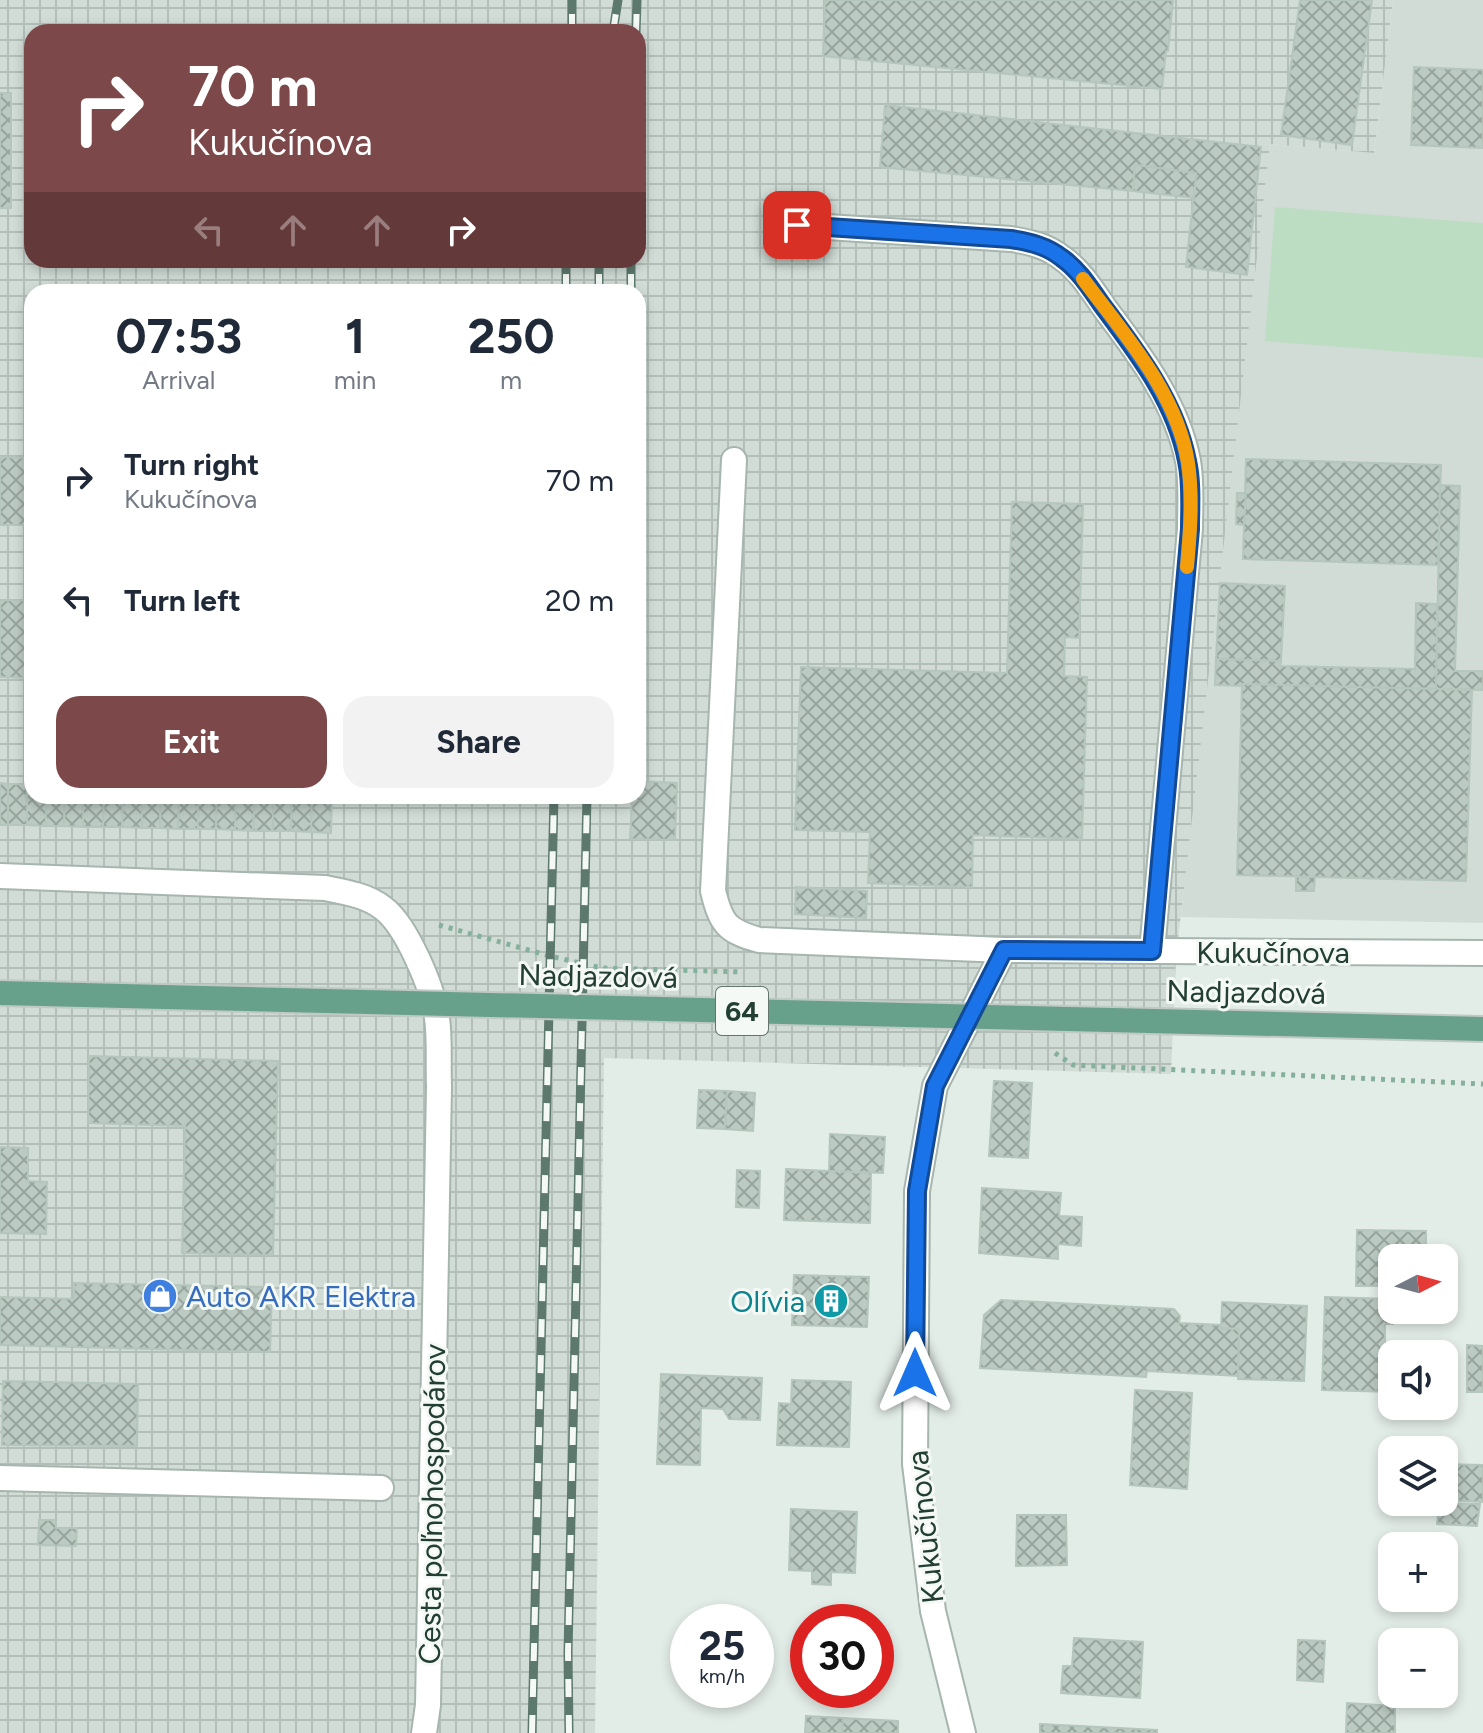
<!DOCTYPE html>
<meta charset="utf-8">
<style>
body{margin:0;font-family:Figtree,sans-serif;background:#f2f2f3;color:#1f2937;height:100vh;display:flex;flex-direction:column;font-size:30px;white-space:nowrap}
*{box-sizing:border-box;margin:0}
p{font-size:26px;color:#747a83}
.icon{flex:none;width:44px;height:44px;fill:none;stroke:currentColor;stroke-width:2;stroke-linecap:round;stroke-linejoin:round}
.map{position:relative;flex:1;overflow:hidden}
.drawer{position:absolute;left:24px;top:284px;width:622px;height:520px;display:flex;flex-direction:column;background:#fff;border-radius:24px;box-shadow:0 4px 12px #0003}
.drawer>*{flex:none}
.guide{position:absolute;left:24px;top:24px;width:622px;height:244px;border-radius:24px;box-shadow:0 4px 12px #0003;background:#7d4849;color:#fff;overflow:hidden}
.needle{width:52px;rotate:84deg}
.buttons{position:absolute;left:1378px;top:1244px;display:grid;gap:16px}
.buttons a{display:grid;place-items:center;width:80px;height:80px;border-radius:16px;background:#fff;box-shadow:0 4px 12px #0003;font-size:40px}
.speed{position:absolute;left:670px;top:1604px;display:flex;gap:16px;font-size:40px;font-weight:700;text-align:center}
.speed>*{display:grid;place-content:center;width:104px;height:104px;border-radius:50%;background:#fff;box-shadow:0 4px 12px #0003;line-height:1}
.speed small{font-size:20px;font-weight:400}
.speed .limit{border:12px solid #d22;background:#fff;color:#111}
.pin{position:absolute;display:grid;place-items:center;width:68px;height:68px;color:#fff;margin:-34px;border-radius:16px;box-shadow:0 4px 12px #0006}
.me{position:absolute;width:88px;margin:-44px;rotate:0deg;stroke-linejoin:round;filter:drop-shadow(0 0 6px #0008)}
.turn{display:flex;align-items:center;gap:28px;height:168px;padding:0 32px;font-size:36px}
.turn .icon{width:104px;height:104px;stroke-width:2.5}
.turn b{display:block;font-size:56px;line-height:68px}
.lanes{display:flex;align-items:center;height:76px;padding:0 32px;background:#0003;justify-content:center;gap:40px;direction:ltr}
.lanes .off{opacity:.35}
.eta{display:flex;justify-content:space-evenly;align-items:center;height:136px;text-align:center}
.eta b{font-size:48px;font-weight:700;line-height:56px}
.primary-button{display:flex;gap:16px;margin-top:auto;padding:16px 32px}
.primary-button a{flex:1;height:92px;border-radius:24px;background:#7d4849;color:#fff;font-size:32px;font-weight:700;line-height:92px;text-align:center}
.primary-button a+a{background:#f2f2f3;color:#1f2937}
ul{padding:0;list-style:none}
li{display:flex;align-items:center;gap:24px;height:120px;padding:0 32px}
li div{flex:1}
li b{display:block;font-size:30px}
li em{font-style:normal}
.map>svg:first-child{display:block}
</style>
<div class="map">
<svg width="1483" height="1733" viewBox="0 0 1483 1733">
<defs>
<pattern id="industrial-grid" width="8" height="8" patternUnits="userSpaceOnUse" patternTransform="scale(2)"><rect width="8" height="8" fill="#d1dcd6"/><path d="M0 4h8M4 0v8" fill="none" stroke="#b3beb8"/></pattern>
<pattern id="building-cross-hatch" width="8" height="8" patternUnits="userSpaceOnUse" patternTransform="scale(2)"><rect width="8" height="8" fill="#bbcac2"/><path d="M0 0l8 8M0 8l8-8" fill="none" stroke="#98a59e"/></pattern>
</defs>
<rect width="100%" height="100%" fill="#e3ede7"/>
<polygon fill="#d1dcd6" points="1393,0 1483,0 1483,923 1181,917 1203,668 1270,144 1374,153"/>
<path fill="url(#industrial-grid)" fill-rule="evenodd" d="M0,0H1393L1374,153L1270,144L1176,957L1171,1074L604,1058L595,1733H0ZM32,32H638V260H32ZM32,292H638V796H32Z"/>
<polygon fill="#bcddc1" points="1275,207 1483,223 1483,358 1265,341"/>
<g fill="url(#building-cross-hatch)" stroke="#b5c6bd" stroke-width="2">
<polygon points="825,0 1173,0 1168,51 1166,51 1162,89 823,56"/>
<polygon points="1300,0 1372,0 1352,145 1281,135"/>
<polygon points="1414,67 1483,70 1483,148 1411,145"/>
<rect x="0" y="93" width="11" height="115"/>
<polygon points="885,105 1261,147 1247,275 1186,267 1196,173 1135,165 1133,191 880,167"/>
<polygon points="1135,165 1196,173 1194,198 1133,191"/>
<polygon points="0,457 32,458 32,525 0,525"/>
<polygon points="1246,459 1441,465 1438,565 1243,559"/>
<polygon points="1440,485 1460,486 1455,671 1483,671 1483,690 1436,689"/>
<polygon points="1237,493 1246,493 1244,525 1236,524"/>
<polygon points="1012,502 1083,504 1079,638 1065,637 1064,676 1087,677 1082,839 973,835 972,887 868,883 870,832 795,830 801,667 1007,673"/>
<polygon points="1220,583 1285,586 1281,661 1216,659"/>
<polygon points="0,600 32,601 32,678 0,677"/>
<polygon points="1416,603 1437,604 1436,689 1242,684 1243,686 1215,685 1216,659 1281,661 1280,666 1415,669"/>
<polygon points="1242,684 1472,690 1466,881 1237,875"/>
<polygon points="638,781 677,783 675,840 630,839 632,796 638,796"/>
<polygon points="0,783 8,784 8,825 0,825"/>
<rect x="8" y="784" width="19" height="41"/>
<polygon points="27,784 32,785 32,796 46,796 46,826 27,825"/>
<polygon points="46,796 65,796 64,826 46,826"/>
<polygon points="65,796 83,796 83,827 64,826"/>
<polygon points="83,796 104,796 103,827 83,827"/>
<polygon points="104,796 123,796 122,827 103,827"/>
<polygon points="123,796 142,796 142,828 122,827"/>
<polygon points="142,796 161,796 160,828 142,828"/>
<polygon points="161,796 179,796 178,829 160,828"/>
<polygon points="179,796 198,796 198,829 178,829"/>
<polygon points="198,796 217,796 216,829 198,829"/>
<polygon points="217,796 236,796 235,830 216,829"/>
<polygon points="236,796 255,796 253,831 235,830"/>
<polygon points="255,796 273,796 273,831 253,831"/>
<polygon points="273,796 292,796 291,831 273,831"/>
<polygon points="292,796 312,796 311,832 291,831"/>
<polygon points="312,796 332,796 331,833 311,832"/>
<polygon points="1296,877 1315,877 1314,891 1296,891"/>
<polygon points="796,887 867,891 866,918 795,914"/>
<polygon points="89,1056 278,1061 273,1255 182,1253 185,1126 88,1123"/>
<polygon points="994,1081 1032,1083 1028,1158 989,1156"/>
<polygon points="699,1090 727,1091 725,1129 697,1128"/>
<polygon points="727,1091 755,1093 753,1131 725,1129"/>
<polygon points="830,1134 885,1137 883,1173 829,1171"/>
<polygon points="0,1147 28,1148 28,1181 47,1182 46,1234 0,1233"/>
<polygon points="786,1169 871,1173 870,1223 784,1220"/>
<polygon points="737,1170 760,1171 759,1208 736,1207"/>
<polygon points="982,1188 1061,1193 1059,1216 1082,1217 1081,1246 1058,1244 1058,1259 979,1253"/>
<polygon points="1357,1230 1426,1231 1426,1258 1392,1258 1392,1286 1356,1286"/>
<polygon points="794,1275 869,1277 867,1327 792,1325"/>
<polygon points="74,1283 272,1287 270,1352 0,1345 0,1297 74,1299"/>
<polygon points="1325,1297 1392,1299 1393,1324 1385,1324 1385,1346 1405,1347 1411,1354 1392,1354 1392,1392 1322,1390"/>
<polygon points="1001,1300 1174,1309 1180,1316 1179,1323 1222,1325 1221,1328 1239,1329 1238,1376 1147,1371 1146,1377 980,1368 984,1315"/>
<polygon points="1222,1302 1307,1306 1304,1381 1238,1379 1239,1329 1221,1328"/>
<polygon points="1467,1345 1483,1346 1483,1392 1467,1392"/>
<polygon points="661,1374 762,1378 760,1420 729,1419 723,1409 701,1408 700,1465 657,1464"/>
<polygon points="792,1380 851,1382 849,1447 777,1445 779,1403 791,1404"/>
<polygon points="3,1381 138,1384 137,1446 2,1445"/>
<polygon points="1135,1390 1192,1393 1187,1489 1130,1485"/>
<polygon points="1444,1464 1483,1465 1483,1502 1444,1500"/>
<polygon points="1439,1503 1480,1504 1477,1526 1437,1524"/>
<polygon points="791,1509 857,1512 855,1573 831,1572 831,1585 812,1584 812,1571 789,1570"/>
<polygon points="1017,1515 1066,1515 1067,1565 1016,1566"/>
<polygon points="39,1520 56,1520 56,1528 77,1528 76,1546 38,1545"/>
<polygon points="1074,1638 1143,1642 1140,1698 1061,1693 1063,1666 1072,1666"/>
<polygon points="1298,1640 1325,1641 1323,1682 1297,1680"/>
<polygon points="837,1690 874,1690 859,1691 857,1698 837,1697"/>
<polygon points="1347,1703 1395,1706 1395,1733 1346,1733"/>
<polygon points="806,1716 843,1718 842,1733 805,1733"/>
<polygon points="843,1718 898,1721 898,1733 842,1733"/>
<polygon points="1040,1724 1157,1730 1157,1733 1040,1733"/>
</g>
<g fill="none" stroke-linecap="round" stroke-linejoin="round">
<g stroke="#a6b5ad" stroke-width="28">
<g id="minor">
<path d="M797,225L1011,239C1030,242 1047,246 1062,258C1081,271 1093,292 1106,310C1140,355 1177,404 1188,461C1192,483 1190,507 1190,529L1152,951"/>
<path d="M734,460L713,891C721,923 726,931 759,940L1004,950L1483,953"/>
<path d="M0,876L325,888C345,892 366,895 383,908C407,926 433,989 437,1018C440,1040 438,1063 439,1086L428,1705L424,1733"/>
<polyline points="0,1478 381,1488"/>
<polyline points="963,1733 933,1611 915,1464 917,1191 935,1086 1004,950"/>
</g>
</g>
<g stroke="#84b09c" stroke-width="5" stroke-dasharray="4 6" stroke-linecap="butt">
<polyline points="439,925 550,956 602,968 743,972"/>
<polyline points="1055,1053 1073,1065 1483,1084"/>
</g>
<use href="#minor" stroke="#fff" stroke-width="24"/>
<g stroke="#5d796e" stroke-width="9">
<g id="rail">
<polyline points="572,32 572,0"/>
<polyline points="613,32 618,0"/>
<polyline points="636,32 637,0"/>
<polyline points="566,292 566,260"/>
<polyline points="599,292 599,260"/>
<polyline points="631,292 631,260"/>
<polyline points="532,1733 554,796"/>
<polyline points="569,1733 568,1653 587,796"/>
</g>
</g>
<use href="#rail" stroke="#f4f9f5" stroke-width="6" stroke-dasharray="18" stroke-linecap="butt"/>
<g stroke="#c1c9c6" stroke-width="28" stroke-linecap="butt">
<polyline id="major-bridge" points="0,993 1483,1029"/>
</g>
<use href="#major-bridge" stroke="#68a18b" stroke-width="24"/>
</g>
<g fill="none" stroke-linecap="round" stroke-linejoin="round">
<g stroke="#114b97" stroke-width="20">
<path id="route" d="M797,225L1011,239C1030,242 1047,246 1062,258C1079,270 1090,288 1102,305C1137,352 1176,402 1187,461C1192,483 1190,507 1190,529L1152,951L1004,950L935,1086L917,1191L915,1373"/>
</g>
<use href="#route" stroke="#1a73e8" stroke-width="14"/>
<path stroke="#f59e0b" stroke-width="14" d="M1083,279C1124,334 1177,393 1188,463C1193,498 1190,533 1187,567"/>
</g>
<defs>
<g id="shop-disc" transform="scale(1.8)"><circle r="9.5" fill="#3f7fe0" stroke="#f4f9f5"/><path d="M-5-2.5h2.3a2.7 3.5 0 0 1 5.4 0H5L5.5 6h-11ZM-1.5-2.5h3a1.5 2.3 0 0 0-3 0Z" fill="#fff"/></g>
<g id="building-disc" transform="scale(1.8)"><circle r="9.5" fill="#0f9aa8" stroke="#f4f9f5"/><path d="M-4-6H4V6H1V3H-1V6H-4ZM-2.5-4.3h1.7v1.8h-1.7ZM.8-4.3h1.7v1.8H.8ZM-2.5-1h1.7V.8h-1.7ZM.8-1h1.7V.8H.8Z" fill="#fff"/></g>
</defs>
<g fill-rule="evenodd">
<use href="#shop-disc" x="160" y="1296"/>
<use href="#building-disc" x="831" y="1301"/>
</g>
<g text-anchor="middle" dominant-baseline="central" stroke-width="6" stroke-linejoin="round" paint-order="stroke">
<rect fill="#f4f9f5" stroke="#62766d" stroke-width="2" x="716" y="987" width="52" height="48" rx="6"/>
<g font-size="28" font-weight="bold" fill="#233e33">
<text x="742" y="1011">64</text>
</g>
<g font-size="30" fill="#233e33" stroke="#f4f9f5">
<text x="1273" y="952">Kukučínova</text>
<text transform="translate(598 976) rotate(1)">Nadjazdová</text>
<text transform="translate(1246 992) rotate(1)">Nadjazdová</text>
<text transform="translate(432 1504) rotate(-89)">Cesta poľnohospodárov</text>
<text transform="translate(925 1527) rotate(-96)">Kukučínova</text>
</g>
<g font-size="30" fill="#366cbe" stroke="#f4f9f5" text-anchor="start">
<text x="186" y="1296">Auto AKR Elektra</text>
</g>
<g font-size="30" fill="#0d838f" stroke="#f4f9f5" text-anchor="end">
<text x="805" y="1301">Olívia</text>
</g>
</g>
</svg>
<div class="buttons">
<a><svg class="needle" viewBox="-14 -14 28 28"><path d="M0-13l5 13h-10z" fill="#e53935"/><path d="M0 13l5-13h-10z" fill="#747a83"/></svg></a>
<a><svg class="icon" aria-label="sound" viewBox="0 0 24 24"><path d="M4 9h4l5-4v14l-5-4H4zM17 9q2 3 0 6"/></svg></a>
<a><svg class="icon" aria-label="layers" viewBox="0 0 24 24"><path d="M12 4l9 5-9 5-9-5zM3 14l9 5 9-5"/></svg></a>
<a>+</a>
<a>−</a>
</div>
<div class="speed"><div>25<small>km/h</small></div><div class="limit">30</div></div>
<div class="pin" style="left:797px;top:225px;background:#d93025"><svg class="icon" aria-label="arrive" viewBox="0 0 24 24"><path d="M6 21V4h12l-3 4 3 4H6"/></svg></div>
<svg class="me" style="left:915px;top:1373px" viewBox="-20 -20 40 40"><path d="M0-17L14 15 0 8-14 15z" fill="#1a73e8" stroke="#fff" stroke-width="4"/></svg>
<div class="guide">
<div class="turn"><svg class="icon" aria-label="right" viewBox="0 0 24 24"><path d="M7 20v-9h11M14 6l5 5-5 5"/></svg><div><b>70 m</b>Kukučínova</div></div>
<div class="lanes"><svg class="icon off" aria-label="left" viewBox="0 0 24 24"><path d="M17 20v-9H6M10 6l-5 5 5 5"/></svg><svg class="icon off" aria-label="ahead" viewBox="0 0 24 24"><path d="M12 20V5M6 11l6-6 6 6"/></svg><svg class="icon off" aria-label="ahead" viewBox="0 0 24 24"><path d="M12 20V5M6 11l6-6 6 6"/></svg><svg class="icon" aria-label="right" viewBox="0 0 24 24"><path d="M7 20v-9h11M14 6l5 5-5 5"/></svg></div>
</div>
<section class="drawer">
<div class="eta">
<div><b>07:53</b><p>Arrival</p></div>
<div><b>1</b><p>min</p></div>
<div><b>250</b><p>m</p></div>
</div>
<ul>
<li><svg class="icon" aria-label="right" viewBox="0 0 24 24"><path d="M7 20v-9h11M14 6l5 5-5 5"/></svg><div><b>Turn right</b><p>Kukučínova</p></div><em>70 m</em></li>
<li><svg class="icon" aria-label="left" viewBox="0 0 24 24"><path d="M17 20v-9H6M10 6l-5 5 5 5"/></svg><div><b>Turn left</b></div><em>20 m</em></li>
</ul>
<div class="primary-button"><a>Exit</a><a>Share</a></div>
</section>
</div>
